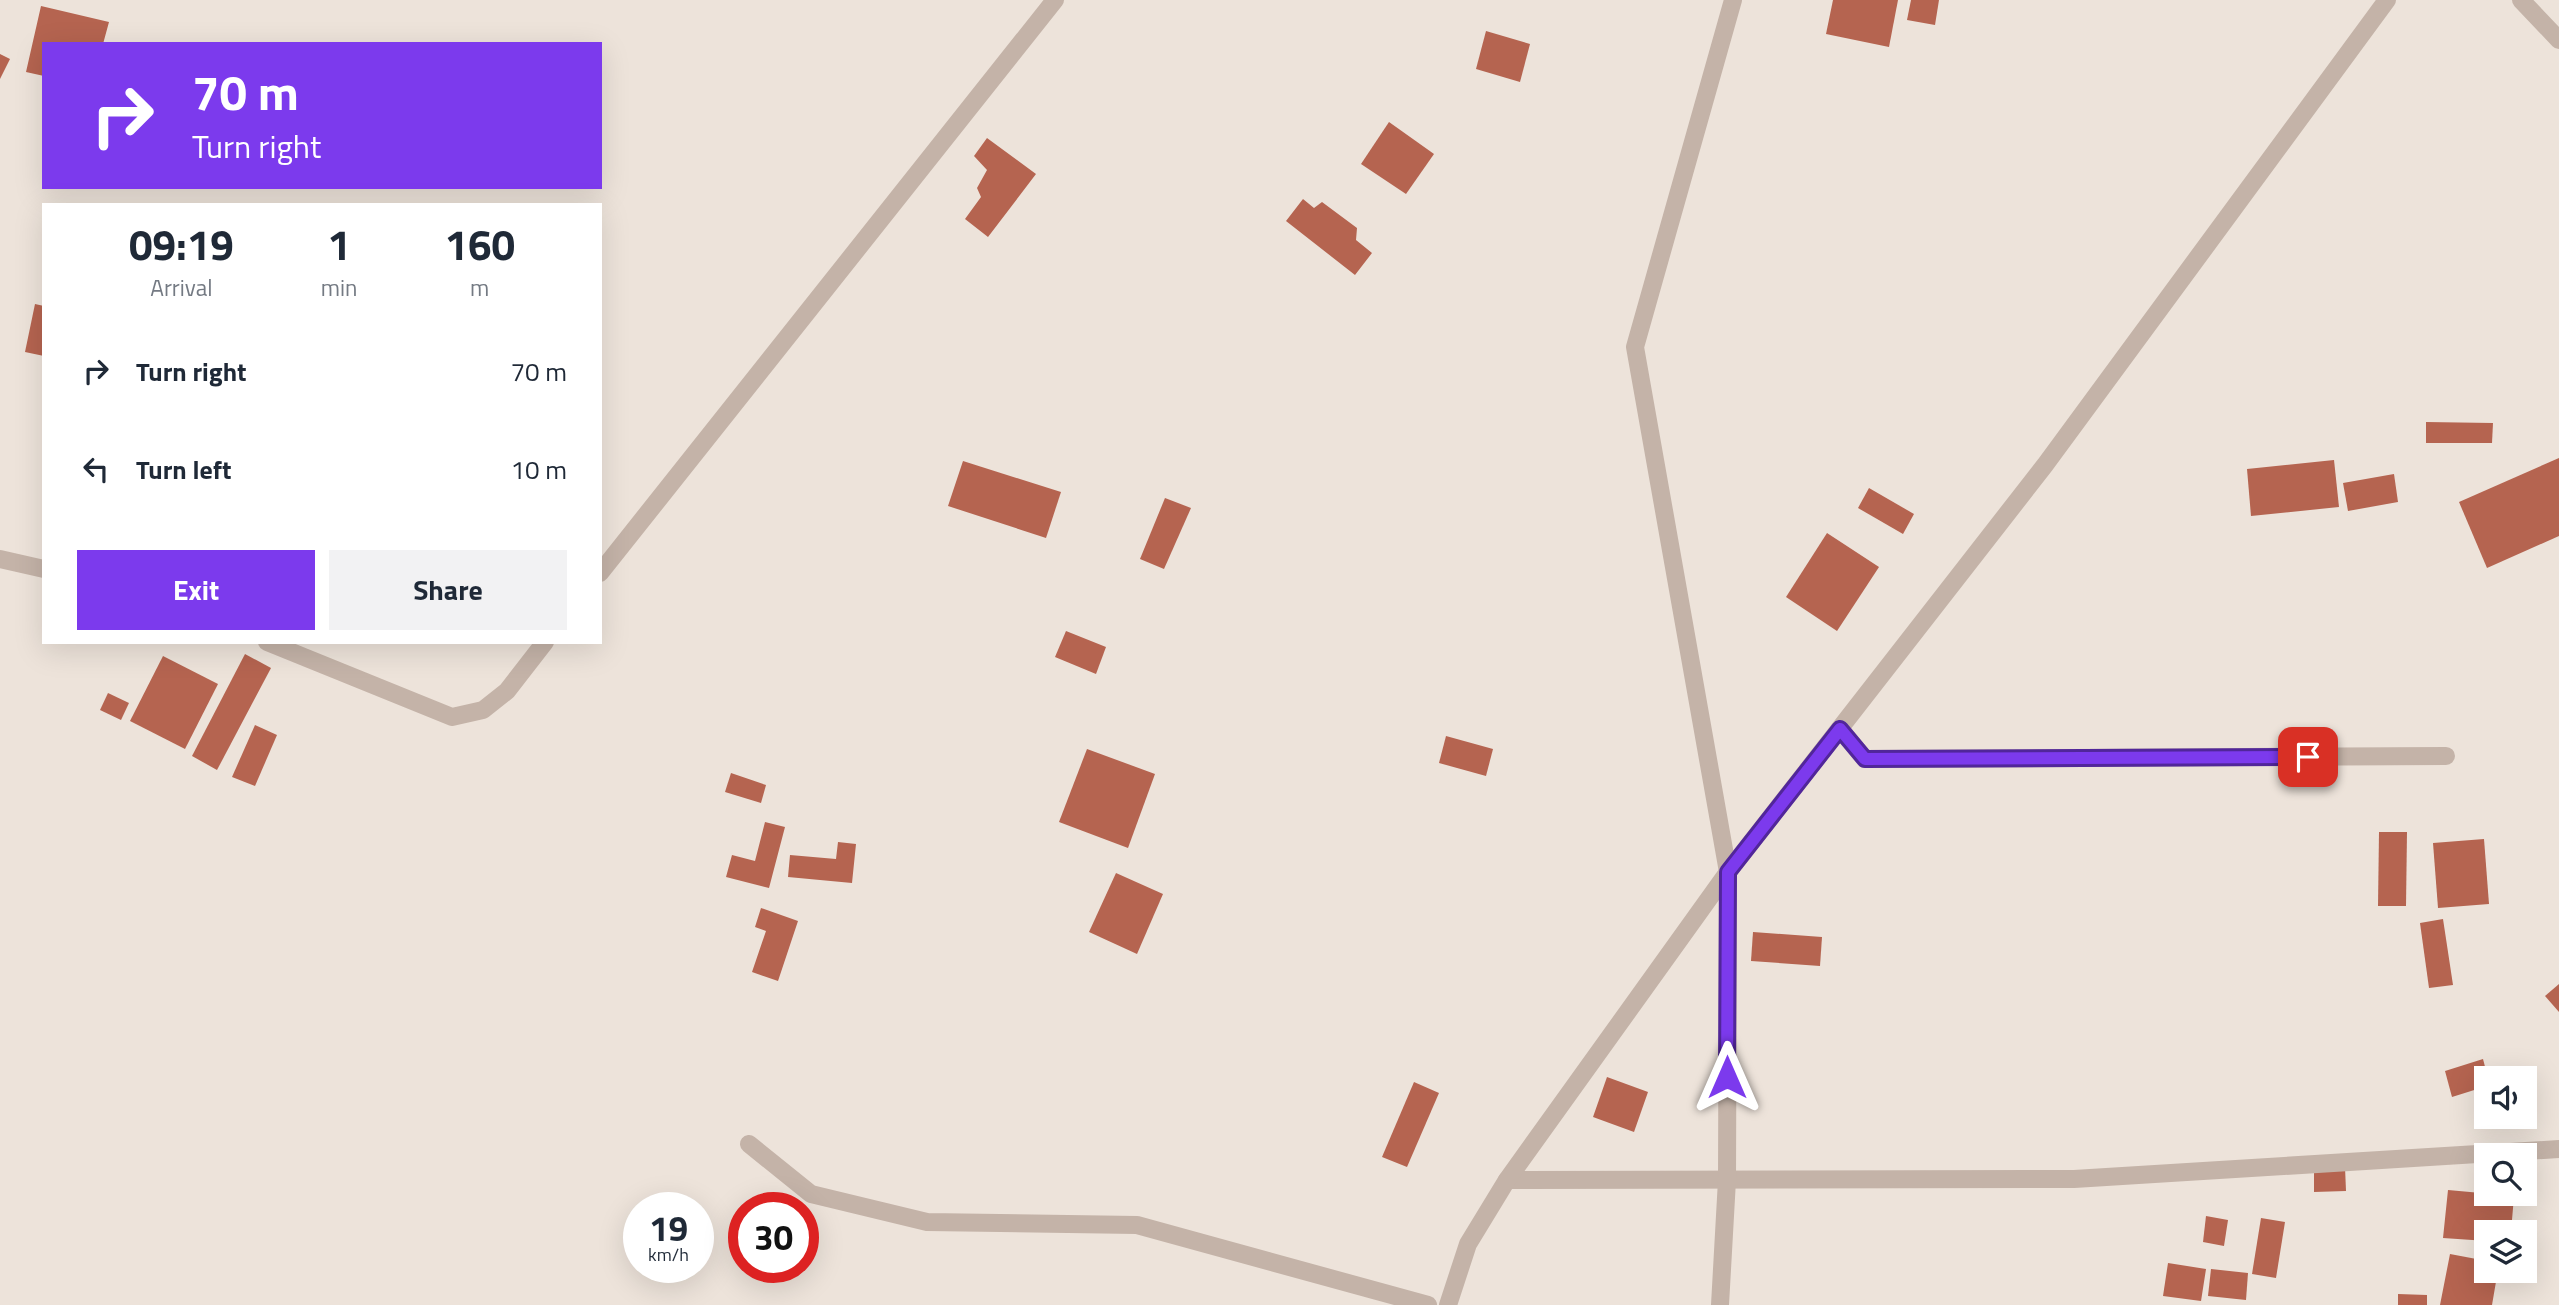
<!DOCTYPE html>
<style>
body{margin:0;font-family:"Titillium Web",sans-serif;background:#f2f2f3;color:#1f2937;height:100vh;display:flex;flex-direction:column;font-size:26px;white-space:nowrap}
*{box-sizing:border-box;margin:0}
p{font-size:23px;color:#747a83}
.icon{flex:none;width:38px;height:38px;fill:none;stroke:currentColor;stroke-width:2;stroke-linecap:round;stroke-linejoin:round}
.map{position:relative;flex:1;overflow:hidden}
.drawer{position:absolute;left:42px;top:203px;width:560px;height:441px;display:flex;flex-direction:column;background:#fff;border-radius:0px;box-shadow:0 7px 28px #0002}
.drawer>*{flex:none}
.top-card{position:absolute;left:42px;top:42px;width:560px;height:147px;border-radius:0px;box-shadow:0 7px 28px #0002;background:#7c3aed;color:#fff;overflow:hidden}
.tools{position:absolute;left:2474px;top:1066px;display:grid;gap:14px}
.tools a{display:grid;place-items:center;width:63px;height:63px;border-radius:0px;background:#fff;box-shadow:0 7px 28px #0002;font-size:35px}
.speed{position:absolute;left:623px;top:1192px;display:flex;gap:14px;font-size:35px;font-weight:700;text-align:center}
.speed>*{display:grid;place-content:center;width:91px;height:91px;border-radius:50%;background:#fff;box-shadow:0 7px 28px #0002;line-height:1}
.speed small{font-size:18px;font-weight:400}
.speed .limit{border:10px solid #d22;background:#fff;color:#111}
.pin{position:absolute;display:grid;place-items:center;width:60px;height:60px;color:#fff;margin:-30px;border-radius:14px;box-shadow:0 4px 10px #0006}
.me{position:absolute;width:77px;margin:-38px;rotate:0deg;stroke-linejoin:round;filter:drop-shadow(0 0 5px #0008)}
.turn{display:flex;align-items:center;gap:24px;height:147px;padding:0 35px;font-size:32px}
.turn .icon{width:91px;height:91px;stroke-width:2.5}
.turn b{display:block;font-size:49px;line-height:60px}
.eta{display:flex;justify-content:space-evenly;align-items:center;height:119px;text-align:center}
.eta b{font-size:42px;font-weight:700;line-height:49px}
.action{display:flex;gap:14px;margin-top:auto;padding:14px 35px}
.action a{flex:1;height:80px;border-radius:0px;background:#7c3aed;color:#fff;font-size:28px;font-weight:700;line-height:80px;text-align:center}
.action a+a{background:#f2f2f3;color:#1f2937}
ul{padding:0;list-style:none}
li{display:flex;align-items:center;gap:21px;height:98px;padding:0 35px}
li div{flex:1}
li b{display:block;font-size:26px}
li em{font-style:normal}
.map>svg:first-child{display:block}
</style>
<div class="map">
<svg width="2559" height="1305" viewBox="0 0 2559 1305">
<rect width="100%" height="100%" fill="#ede3da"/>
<g fill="#b56450">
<polygon points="1833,0 1898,0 1889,47 1826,34"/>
<polygon points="1911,0 1939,0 1935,25 1907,20"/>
<polygon points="41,6 109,22 103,44 44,44 44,76 26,72"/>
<polygon points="1486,31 1530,44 1520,82 1476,69"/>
<polygon points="0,54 10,59 0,79"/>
<polygon points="1389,122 1434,154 1406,194 1361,164"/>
<polygon points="987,138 1036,174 988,237 965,219 981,197 977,188 987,170 974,156"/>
<polygon points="1303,199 1314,208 1322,202 1357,228 1356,240 1372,253 1355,275 1286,221"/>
<polygon points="35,304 44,306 44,356 25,352"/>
<polygon points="2426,422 2493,423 2492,443 2426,443"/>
<polygon points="2559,458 2559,536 2487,568 2459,502"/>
<polygon points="2334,460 2339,507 2251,516 2247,469"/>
<polygon points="963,461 1061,492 1046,538 948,506"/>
<polygon points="2394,474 2398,502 2348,511 2343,483"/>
<polygon points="1869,488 1914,514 1903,534 1858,508"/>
<polygon points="1165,498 1191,508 1164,569 1140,559"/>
<polygon points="1827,533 1879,567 1837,631 1786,597"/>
<polygon points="1066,631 1106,647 1096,674 1055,657"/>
<polygon points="245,654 271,668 217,770 192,756"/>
<polygon points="163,656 218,684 185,749 130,721"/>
<polygon points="108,693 129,703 121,720 100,710"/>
<polygon points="255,725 277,735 255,786 232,777"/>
<polygon points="1446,736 1493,749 1486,776 1439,763"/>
<polygon points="1087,749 1155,774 1128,848 1059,822"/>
<polygon points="731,773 766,785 761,803 725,792"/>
<polygon points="765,822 785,827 769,888 726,877 732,855 755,861"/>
<polygon points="2379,832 2407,832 2406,906 2378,906"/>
<polygon points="2484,839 2489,904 2438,908 2433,843"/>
<polygon points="838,842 856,844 852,883 788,877 790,855 836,859"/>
<polygon points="1116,873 1163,894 1137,954 1089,932"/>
<polygon points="761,908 798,921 778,981 752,972 766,931 755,927"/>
<polygon points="2443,919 2453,985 2429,988 2420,923"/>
<polygon points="1753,932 1822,937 1820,966 1751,961"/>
<polygon points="2559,984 2559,1012 2545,996"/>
<polygon points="2483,1059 2488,1078 2487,1086 2452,1097 2445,1071"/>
<polygon points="1607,1077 1648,1092 1634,1132 1593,1117"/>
<polygon points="1414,1082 1439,1093 1407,1167 1382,1157"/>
<polygon points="2345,1167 2346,1191 2314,1192 2314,1168"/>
<polygon points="2448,1190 2514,1196 2511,1232 2487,1232 2487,1241 2443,1238"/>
<polygon points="2206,1216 2228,1220 2224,1246 2203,1242"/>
<polygon points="2261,1218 2285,1222 2276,1278 2252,1274"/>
<polygon points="2450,1254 2487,1261 2487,1270 2498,1270 2492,1305 2440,1305"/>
<polygon points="2168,1263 2206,1269 2201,1301 2163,1296"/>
<polygon points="2211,1269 2248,1273 2246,1300 2208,1296"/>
<polygon points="2398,1294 2427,1295 2427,1305 2398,1305"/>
</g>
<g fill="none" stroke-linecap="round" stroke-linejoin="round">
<g stroke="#c4b3a8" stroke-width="18">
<polyline points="2521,0 2559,40"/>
<polyline points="0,559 44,569"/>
<polyline points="600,573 1055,0"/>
<polyline points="267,642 452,717 483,710 507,691 545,642"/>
<polyline points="1840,729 1865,759 2446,756"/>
<polyline points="749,1144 811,1194 927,1222 1137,1225 1428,1305"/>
<polyline points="1507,1180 2074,1179 2559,1149"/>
<polyline points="1448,1305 1468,1244 1507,1180 1728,872 2045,465 2387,0"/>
<polyline points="1720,1305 1727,1180 1728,872 1635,347 1733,0"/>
</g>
</g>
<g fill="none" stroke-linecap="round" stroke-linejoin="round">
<g stroke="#51269a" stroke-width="18">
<polyline id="route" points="1727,1077 1728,872 1840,729 1865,759 2308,757"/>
</g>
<use href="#route" stroke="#7c3aed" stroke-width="12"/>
</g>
</svg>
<div class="tools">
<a><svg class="icon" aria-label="sound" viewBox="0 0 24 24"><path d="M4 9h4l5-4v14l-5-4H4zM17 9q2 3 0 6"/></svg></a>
<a><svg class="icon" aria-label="search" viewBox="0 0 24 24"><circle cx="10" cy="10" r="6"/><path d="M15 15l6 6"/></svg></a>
<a><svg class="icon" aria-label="layers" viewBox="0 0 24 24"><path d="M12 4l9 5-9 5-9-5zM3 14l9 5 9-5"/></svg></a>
</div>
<div class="speed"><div>19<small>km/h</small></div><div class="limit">30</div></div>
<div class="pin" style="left:2308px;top:757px;background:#d93025"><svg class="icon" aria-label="arrive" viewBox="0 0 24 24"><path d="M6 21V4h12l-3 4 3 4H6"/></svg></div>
<svg class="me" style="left:1727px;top:1077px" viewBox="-20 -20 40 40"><path d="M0-17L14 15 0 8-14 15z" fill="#7c3aed" stroke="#fff" stroke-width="4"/></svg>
<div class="top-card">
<div class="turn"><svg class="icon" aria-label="right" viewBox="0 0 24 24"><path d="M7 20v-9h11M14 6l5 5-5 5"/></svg><div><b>70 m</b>Turn right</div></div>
</div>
<section class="drawer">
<div class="eta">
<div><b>09:19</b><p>Arrival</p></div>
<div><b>1</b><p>min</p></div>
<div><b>160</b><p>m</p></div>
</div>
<ul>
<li><svg class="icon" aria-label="right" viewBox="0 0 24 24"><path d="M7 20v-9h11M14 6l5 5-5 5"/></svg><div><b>Turn right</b></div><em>70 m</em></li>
<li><svg class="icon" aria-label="left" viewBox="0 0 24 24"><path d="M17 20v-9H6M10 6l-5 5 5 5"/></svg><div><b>Turn left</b></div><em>10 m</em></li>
</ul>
<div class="action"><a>Exit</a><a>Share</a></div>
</section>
</div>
